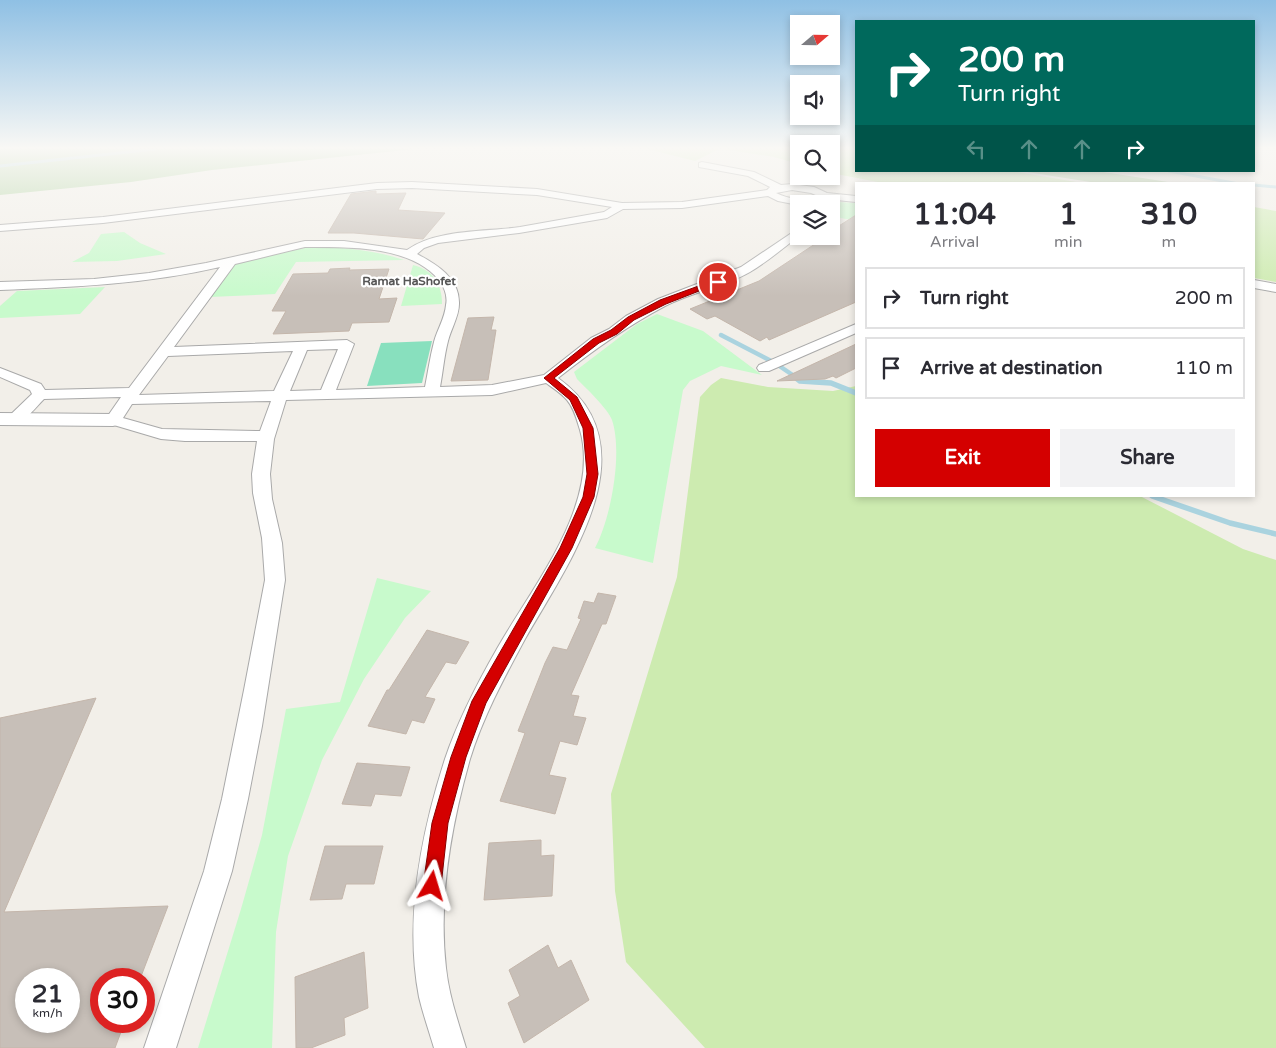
<!DOCTYPE html>
<style>
body{margin:0;font-family:"Varela Round",sans-serif;background:#f2f2f3;color:#2b2b33;height:100vh;display:flex;flex-direction:column;font-size:19px;white-space:nowrap}
*{box-sizing:border-box;margin:0}
p{font-size:16px;color:#7c7c81}
.icon{flex:none;width:28px;height:28px;fill:none;stroke:currentColor;stroke-width:2;stroke-linecap:round;stroke-linejoin:round}
.map{position:relative;flex:1;overflow:hidden}
.drawer{position:absolute;left:855px;top:182px;width:400px;height:315px;display:flex;flex-direction:column;background:#fff;border-radius:0px;box-shadow:0 2px 8px #0003}
.drawer>*{flex:none}
.banner{position:absolute;left:855px;top:20px;width:400px;height:152px;border-radius:0px;box-shadow:0 2px 8px #0003;background:#00695c;color:#fff;overflow:hidden}
.needle{width:32px;rotate:70deg}
.buttons{position:absolute;left:790px;top:15px;display:grid;gap:10px}
.buttons a{display:grid;place-items:center;width:50px;height:50px;border-radius:0px;background:#fff;box-shadow:0 2px 8px #0003;font-size:25px}
.speed{position:absolute;left:15px;top:968px;display:flex;gap:10px;font-size:25px;font-weight:700;text-align:center}
.speed>*{display:grid;place-content:center;width:65px;height:65px;border-radius:50%;background:#fff;box-shadow:0 2px 8px #0003;line-height:1}
.speed small{font-size:12px;font-weight:400}
.speed .limit{border:8px solid #d22;background:#fff;color:#111}
.pin{position:absolute;display:grid;place-items:center;width:42px;height:42px;color:#fff;margin:-21px;border:2px solid #fff;border-radius:50%;box-shadow:0 1px 5px #0007}
.me{position:absolute;width:55px;margin:-28px;rotate:7deg;stroke-linejoin:round;filter:drop-shadow(0 0 4px #0008)}
.turn{display:flex;align-items:center;gap:18px;height:105px;padding:0 20px;font-size:22px}
.turn .icon{width:65px;height:65px;stroke-width:2.5}
.turn b{display:block;font-size:35px;line-height:42px}
.lanes{display:flex;align-items:center;height:48px;padding:0 20px;background:#0003;justify-content:center;gap:25px;direction:ltr}
.lanes .off{opacity:.35}
.eta{display:flex;justify-content:space-evenly;align-items:center;height:85px;text-align:center}
.eta b{font-size:30px;font-weight:800;line-height:35px}
.button{display:flex;gap:10px;margin-top:auto;padding:10px 20px}
.button a{flex:1;height:58px;border-radius:0px;background:#d40000;color:#fff;font-size:20px;font-weight:800;line-height:58px;text-align:center}
.button a+a{background:#f2f2f3;color:#2b2b33}
ul{padding:0;list-style:none}
li{display:flex;align-items:center;gap:15px;height:62px;margin:0 10px 8px;padding:0 10px;border:2px solid #e1e1e2;border-radius:0px}
li div{flex:1}
li b{display:block;font-size:19px}
li em{font-style:normal}
.map>svg:first-child{display:block}
</style>
<div class="map">
<svg width="1276" height="1048" viewBox="0 0 1276 1048">
<rect width="100%" height="100%" fill="#f2efe9"/>
<g fill="#cdebb0">
<polygon points="647,149 719,149 695,161"/>
<polygon points="723,149 799,149 799,164 774,157"/>
<polygon points="831,149 856,149 856,171 1012,171 1088,184 888,184 831,173"/>
<polygon points="1254,207 1276,211 1276,282 1254,278"/>
<polygon points="721,378 768,387 833,391 856,386 856,496 1140,496 1243,549 1276,560 1276,1048 705,1048 626,962 615,891 611,794 677,577 700,397 711,385"/>
</g>
<g fill="#add19e">
<polygon points="0,149 415,149 212,170 131,182 0,195"/>
<polygon points="1021,171 1097,171 1181,184 1103,184"/>
</g>
<g fill="#c8facc">
<polygon points="838,202 856,203 856,221 831,216 831,204"/>
<polygon points="124,232 140,243 166,254 117,261 72,262 89,253 101,234"/>
<path d="M316,246C346,248 375,250 404,260L296,262L275,294L210,297L234,265L276,253Z"/>
<path d="M413,265C433,270 442,284 442,304L401,306Z"/>
<polygon points="105,287 80,314 0,318 0,306 17,291"/>
<path d="M657,314L703,331L762,375L721,366L690,381L683,390L653,563L595,548C611,518 623,453 612,420C609,410 585,387 577,379L574,372L637,324Z"/>
<polygon points="377,578 431,591 405,618 364,679 322,760 288,856 276,932 272,1048 198,1048 241,909 262,835 286,709 340,702"/>
</g>
<polygon fill="#88e0be" points="432,341 422,383 367,386 381,343"/>
<g fill="none" stroke-linecap="round" stroke-linejoin="round">
<g stroke="#aad3df" stroke-width="3">
<polyline points="0,166 155,149"/>
<polyline points="1169,171 1239,184"/>
<polyline points="1254,185 1276,187"/>
</g>
<polyline stroke="#aad3df" stroke-width="4.5" points="721,335 775,363 797,378"/>
<g stroke="#aad3df" stroke-width="5.5">
<polyline points="795,377 800,381 831,383 856,393"/>
<polyline points="1152,496 1230,523 1276,534"/>
</g>
</g>
<g fill="#c7bfb8" stroke="#c4b6ab" fill-rule="evenodd">
<polygon points="376,191 376,194 406,193 398,210 445,213 423,239 354,233 328,233 351,194"/>
<polygon points="856,215 856,302 769,340 767,337 760,341 715,316 707,319 690,309 759,281 824,238 821,237 823,236 831,236 831,231"/>
<polygon points="350,268 349,270 389,269 379,299 397,298 389,322 352,323 349,331 273,334 286,311 272,311 293,274 328,273 330,269"/>
<polygon points="494,317 491,330 496,330 488,380 451,381 468,318"/>
<polygon points="856,344 856,368 836,378 833,376 825,379 777,381"/>
<polygon points="598,593 616,596 606,624 602,624 571,695 579,696 573,716 586,718 577,745 560,741 549,775 566,778 555,814 500,801 525,733 518,731 545,663 553,647 567,650 581,619 578,618 584,601 594,603"/>
<polygon points="427,630 469,642 456,664 446,662 425,697 435,699 424,723 412,720 406,734 368,726 387,690 389,690"/>
<path d="M96,698L4,912L168,906L140,979H101V1021H125L115,1048H0V718ZM26,979H69V1021H26Z"/>
<polygon points="357,763 410,767 401,796 375,794 371,806 342,804"/>
<polygon points="541,840 541,856 554,855 552,896 484,900 489,843"/>
<polygon points="325,846 383,846 374,884 346,884 342,899 310,900"/>
<polygon points="548,945 558,968 571,960 589,1000 524,1043 508,1003 520,996 509,970"/>
<polygon points="364,952 368,1008 344,1018 345,1035 311,1048 296,1048 295,977"/>
</g>
<g fill="none" stroke-linecap="round" stroke-linejoin="round">
<g stroke="#a9a9a9" stroke-width="2">
<g id="minor">
<path d="M702,162L754,172L781,185L792,184L814,187L827,193L856,196V202L827,199L817,204L798,205L778,201L768,196L682,208L623,209L607,218L519,233L438,243L424,248L417,254C436,264 460,278 459,304C459,316 451,329 448,341C444,356 443,372 440,387L492,385L544,375L591,338L609,329L626,316L658,299L741,267L799,228V236C783,248 767,262 750,272C724,287 692,292 665,306C627,326 592,351 558,378C654,447 567,565 525,639C504,678 483,717 470,759C451,826 438,898 446,968C449,996 458,1021 466,1048H434C429,1031 423,1014 419,997C404,919 421,834 445,759C458,720 478,682 498,647C533,586 601,503 580,430C577,420 574,408 567,400C561,393 553,388 546,383L492,395L286,400L274,439L270,474L272,499L282,543L285,580L262,726L248,799L232,871L176,1048H144L204,871L222,799L244,690L265,580L262,538L253,493L252,474L257,441H185L161,439L107,423L105,420L121,397L44,399C34,409 23,426 8,422L6,419L32,394L30,390L0,377V368L41,384L45,390L129,388L220,267C147,284 74,287 0,290V282L94,279L149,273L206,263L305,241H344L407,250C436,229 484,232 520,227C548,222 576,217 604,212L612,207L537,195L412,188L377,189L103,223L0,231V225L103,217L377,183L412,182L537,189L622,203L682,202L767,190L770,187L748,176L699,167V163ZM792,190L811,193L818,196C805,202 788,199 776,193ZM305,247C347,247 410,245 439,280C444,287 448,296 446,305C445,318 437,330 434,342C430,357 428,372 425,387L336,390L354,344L347,340L174,347L235,264ZM338,349L321,390L290,391L307,350ZM293,351L274,391L139,395L168,356ZM271,401L260,431L162,429L123,418L132,404Z"/>
<polygon points="1254,280 1276,284 1276,292 1254,288"/>
<polygon points="856,324 856,333 769,371 759,371 757,368 759,365"/>
</g>
</g>
<g stroke="#a9a9a9" stroke-width="2">
<polygon id="tertiary" points="0,413 113,414 120,416 123,420 120,424 113,426 0,425"/>
</g>
<use href="#minor" fill="#fff" fill-rule="evenodd"/>
<use href="#tertiary" fill="#fff" fill-rule="evenodd"/>
</g>
<linearGradient id="sky" x2="0" y2="1"><stop stop-color="#8fc0e4"/><stop offset="0.5" stop-color="#f9f8f5"/><stop offset="1" stop-color="#f9f8f5" stop-opacity="0"/></linearGradient>
<rect width="1276" height="296" fill="url(#sky)"/>
<polygon fill="#d40000" stroke="#8a0000" points="715,280 722,282 666,304 634,320 617,334 599,343 554,378 577,397 593,428 598,474 594,497 572,548 486,703 466,757 448,823 441,886 438,892 432,894 426,892 423,886 432,823 451,757 472,701 560,548 583,497 587,474 583,428 570,400 544,378 593,339 611,330 628,317 660,300"/>
<g text-anchor="middle" dominant-baseline="central" stroke-width="4.5" stroke-linejoin="round" paint-order="stroke">
<g font-size="12" font-weight="bold" fill="#555" stroke="#fff">
<text x="409" y="281">Ramat HaShofet</text>
</g>
</g>
</svg>
<div class="buttons">
<a><svg class="needle" viewBox="-14 -14 28 28"><path d="M0-13l5 13h-10z" fill="#e53935"/><path d="M0 13l5-13h-10z" fill="#7c7c81"/></svg></a>
<a><svg class="icon" aria-label="sound" viewBox="0 0 24 24"><path d="M4 9h4l5-4v14l-5-4H4zM17 9q2 3 0 6"/></svg></a>
<a><svg class="icon" aria-label="search" viewBox="0 0 24 24"><circle cx="10" cy="10" r="6"/><path d="M15 15l6 6"/></svg></a>
<a><svg class="icon" aria-label="layers" viewBox="0 0 24 24"><path d="M12 4l9 5-9 5-9-5zM3 14l9 5 9-5"/></svg></a>
</div>
<div class="speed"><div>21<small>km/h</small></div><div class="limit">30</div></div>
<div class="pin" style="left:718px;top:282px;background:#d93025"><svg class="icon" aria-label="arrive" viewBox="0 0 24 24"><path d="M6 21V4h12l-3 4 3 4H6"/></svg></div>
<svg class="me" style="left:432px;top:886px" viewBox="-20 -20 40 40"><path d="M0-17L14 15 0 8-14 15z" fill="#d40000" stroke="#fff" stroke-width="4"/></svg>
<div class="banner">
<div class="turn"><svg class="icon" aria-label="right" viewBox="0 0 24 24"><path d="M7 20v-9h11M14 6l5 5-5 5"/></svg><div><b>200 m</b>Turn right</div></div>
<div class="lanes"><svg class="icon off" aria-label="left" viewBox="0 0 24 24"><path d="M17 20v-9H6M10 6l-5 5 5 5"/></svg><svg class="icon off" aria-label="ahead" viewBox="0 0 24 24"><path d="M12 20V5M6 11l6-6 6 6"/></svg><svg class="icon off" aria-label="ahead" viewBox="0 0 24 24"><path d="M12 20V5M6 11l6-6 6 6"/></svg><svg class="icon" aria-label="right" viewBox="0 0 24 24"><path d="M7 20v-9h11M14 6l5 5-5 5"/></svg></div>
</div>
<section class="drawer">
<div class="eta">
<div><b>11:04</b><p>Arrival</p></div>
<div><b>1</b><p>min</p></div>
<div><b>310</b><p>m</p></div>
</div>
<ul>
<li><svg class="icon" aria-label="right" viewBox="0 0 24 24"><path d="M7 20v-9h11M14 6l5 5-5 5"/></svg><div><b>Turn right</b></div><em>200 m</em></li>
<li><svg class="icon" aria-label="arrive" viewBox="0 0 24 24"><path d="M6 21V4h12l-3 4 3 4H6"/></svg><div><b>Arrive at destination</b></div><em>110 m</em></li>
</ul>
<div class="button"><a>Exit</a><a>Share</a></div>
</section>
</div>
